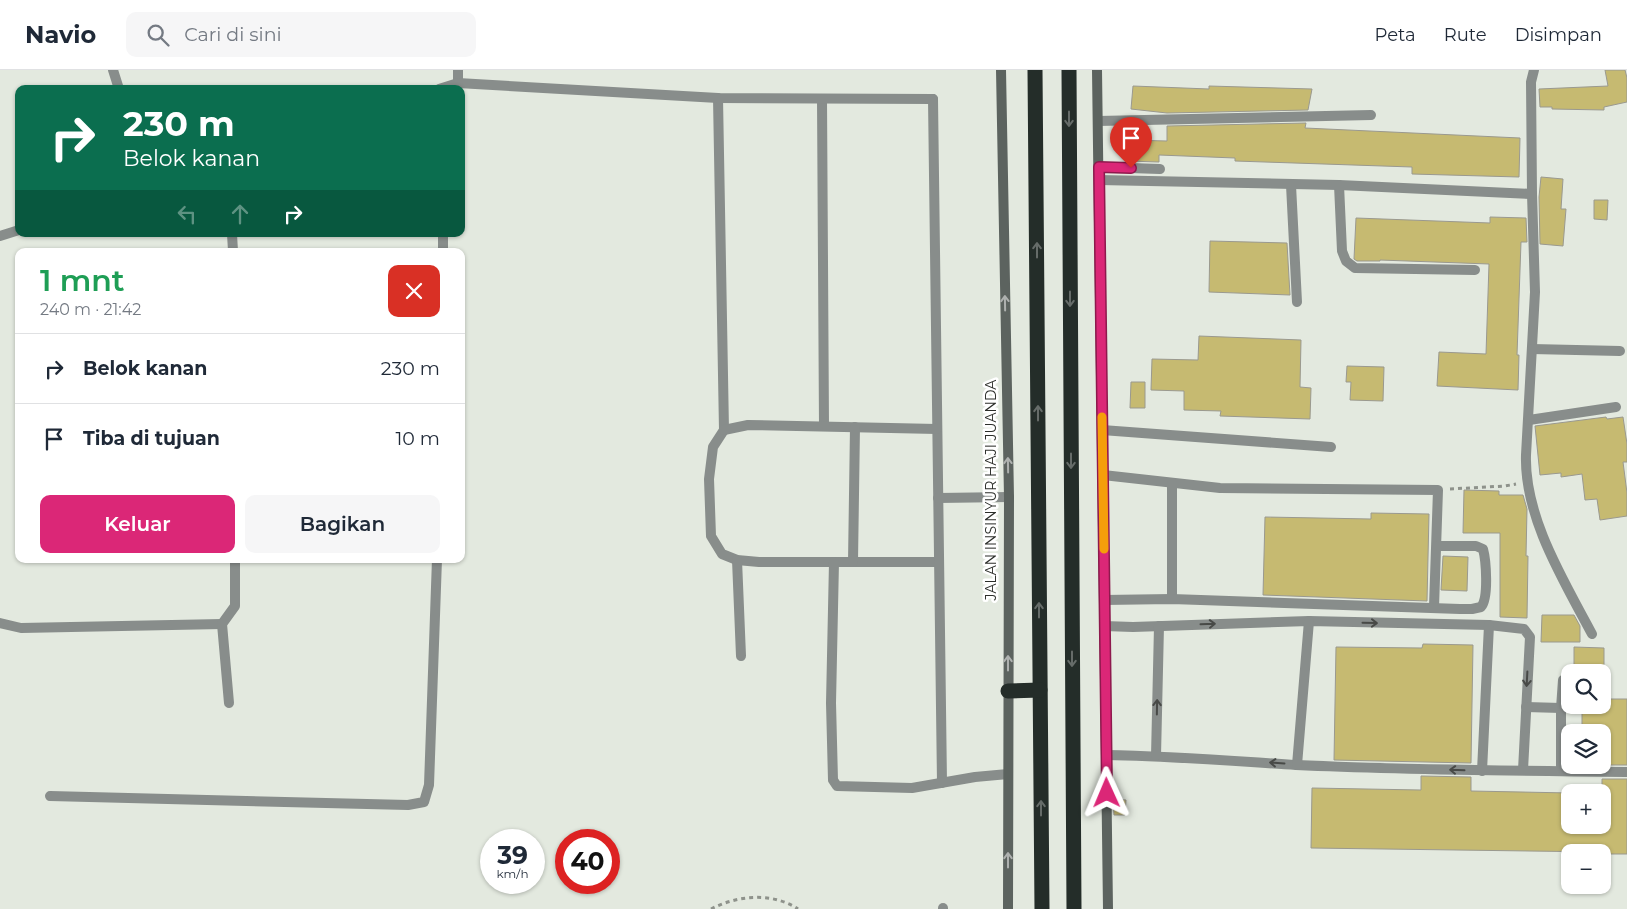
<!DOCTYPE html>
<html lang="id">
<meta charset="utf-8">
<style>
body{margin:0;font-family:Montserrat,sans-serif;background:#f6f6f7;color:#1f2937;height:100vh;display:flex;flex-direction:column;font-size:19px;white-space:nowrap}
*{box-sizing:border-box;margin:0}
p{font-size:16px;color:#747a83}
.icon{flex:none;width:28px;height:28px;fill:none;stroke:currentColor;stroke-width:2;stroke-linecap:round;stroke-linejoin:round}
.map{position:relative;flex:1;overflow:hidden}
.panel{position:absolute;left:15px;top:178px;width:450px;height:315px;display:flex;flex-direction:column;background:#fff;border-radius:10px;box-shadow:0 1px 4px #0004}
.panel>*{flex:none}
.hud{position:absolute;left:15px;top:15px;width:450px;height:152px;border-radius:10px;box-shadow:0 1px 4px #0004;background:#0b6e4f;color:#fff;overflow:hidden}
.controls{position:absolute;left:1561px;top:594px;display:grid;gap:10px}
.controls a{display:grid;place-items:center;width:50px;height:50px;border-radius:10px;background:#fff;box-shadow:0 1px 4px #0004;font-size:25px}
.speed{position:absolute;left:480px;top:759px;display:flex;gap:10px;font-size:25px;font-weight:700;text-align:center}
.speed>*{display:grid;place-content:center;width:65px;height:65px;border-radius:50%;background:#fff;box-shadow:0 1px 4px #0004;line-height:1}
.speed small{font-size:12px;font-weight:400}
.speed .limit{border:8px solid #d22;background:#fff;color:#111}
.pin{position:absolute;display:grid;place-items:center;width:42px;height:42px;color:#fff;margin:-51px -21px;border-radius:50% 50% 50% 0;rotate:-45deg;box-shadow:0 0 5px #0007}
.pin .icon{rotate:45deg}
.me{position:absolute;width:55px;margin:-28px;rotate:359deg;stroke-linejoin:round;filter:drop-shadow(0 0 4px #0008)}
.turn{display:flex;align-items:center;gap:18px;height:105px;padding:0 25px;font-size:22px}
.turn .icon{width:65px;height:65px;stroke-width:2.5}
.turn b{display:block;font-size:35px;line-height:42px}
.lanes{display:flex;align-items:center;height:48px;padding:0 25px;background:#0003;justify-content:center;gap:25px;direction:ltr}
.lanes .off{opacity:.35}
.round{display:grid;place-items:center;flex:none;width:52px;height:52px;border-radius:10px;background:#f6f6f7}
.head{display:flex;align-items:center;justify-content:space-between;height:85px;padding:0 25px}
h1{font-size:30px;font-weight:600;line-height:38px;color:#1e9e55}
.primary-button{display:flex;gap:10px;margin-top:auto;padding:10px 25px}
.primary-button a{flex:1;height:58px;border-radius:10px;background:#db2777;color:#fff;font-size:20px;font-weight:600;line-height:58px;text-align:center}
.primary-button a+a{background:#f6f6f7;color:#1f2937}
ul{padding:0;list-style:none}
li{display:flex;align-items:center;gap:15px;height:70px;padding:0 25px;border-top:1px solid #e0e1e3}
li div{flex:1}
li b{display:block;font-size:19px}
li em{font-style:normal}
header{display:flex;align-items:center;gap:30px;box-sizing:border-box;height:70px;padding:0 25px;background:#fff;border-bottom:1px solid #e0e1e3}
header strong{font-size:24px}
nav{display:flex;gap:28px;margin-inline-start:auto;font-size:18px}
.search{width:350px;height:45px;background:#f6f6f7;display:flex;align-items:center;gap:12px;box-sizing:border-box;padding:0 18px;border-radius:10px;color:#747a83;font-size:19px}
.map>svg:first-child{display:block}
</style>
<header>
<strong>Navio</strong>
<div class="search"><svg class="icon" aria-label="search" viewBox="0 0 24 24"><circle cx="10" cy="10" r="6"/><path d="M15 15l6 6"/></svg>Cari di sini</div>
<nav><a>Peta</a><a>Rute</a><a>Disimpan</a></nav>
</header>
<div class="map">
<svg width="1627" height="839" viewBox="0 0 1627 839">
<rect width="100%" height="100%" fill="#e3e9df"/>
<g fill="#c6ba71" stroke="#9a998f">
<polygon points="1605,0 1625,0 1627,8 1627,32 1604,37 1604,40 1552,39 1552,37 1540,37 1539,19 1608,16"/>
<polygon points="1133,16 1209,19 1209,16 1312,19 1308,40 1167,43 1131,39"/>
<polygon points="1306,53 1305,58 1520,68 1519,107 1412,104 1412,97 1235,91 1235,88 1159,85 1159,92 1127,91 1128,70 1167,71 1167,56"/>
<polygon points="1541,107 1563,109 1561,139 1566,139 1563,176 1540,174 1539,127"/>
<polygon points="1594,130 1608,130 1607,150 1594,149"/>
<polygon points="1490,147 1526,148 1527,172 1521,172 1517,285 1519,285 1518,320 1437,316 1439,282 1486,284 1489,194 1380,190 1380,191 1357,191 1354,189 1356,148 1490,153"/>
<polygon points="1210,171 1287,173 1290,225 1209,222"/>
<polygon points="1199,266 1301,270 1300,317 1311,318 1310,349 1220,346 1221,341 1184,340 1184,321 1151,320 1152,289 1198,290"/>
<polygon points="1347,296 1384,297 1383,331 1350,330 1351,312 1346,312"/>
<polygon points="1131,312 1145,312 1145,338 1130,338"/>
<polygon points="1606,347 1607,349 1623,347 1627,374 1627,392 1623,392 1627,423 1627,446 1600,450 1597,429 1585,430 1582,404 1561,407 1561,403 1540,405 1535,356"/>
<polygon points="1464,420 1499,421 1499,425 1523,425 1527,439 1526,486 1528,486 1527,548 1500,547 1500,463 1463,463"/>
<polygon points="1371,443 1429,444 1427,531 1263,525 1265,447 1371,449"/>
<polygon points="1443,486 1468,487 1467,521 1441,520"/>
<polygon points="1542,545 1574,545 1580,556 1580,572 1541,572"/>
<polygon points="1423,574 1473,575 1471,693 1334,690 1336,577 1422,578"/>
<polygon points="1574,577 1604,578 1604,602 1574,602"/>
<polygon points="1602,629 1627,629 1627,695 1602,695 1602,662 1582,662 1582,635 1602,635"/>
<polygon points="1421,706 1471,707 1471,721 1570,723 1570,755 1602,755 1602,709 1627,709 1627,784 1602,784 1602,782 1311,778 1312,718 1421,720"/>
<polygon points="1113,729 1126,730 1125,745 1114,745"/>
</g>
<g fill="none" stroke-linecap="round" stroke-linejoin="round">
<g stroke="#8e928b" stroke-width="3" stroke-dasharray="4 4" stroke-linecap="butt">
<polyline points="1450,419 1505,416 1516,414"/>
<path d="M711,839C738,825 772,822 798,839"/>
</g>
<g stroke="#888d8b" stroke-width="10">
<polyline points="113,0 119,19"/>
<polyline points="458,13 458,0"/>
<polyline points="718,28 724,360 713,377 709,409 711,466 722,484 737,490 759,492 939,492"/>
<polyline points="822,29 824,356"/>
<polyline points="933,29 942,713"/>
<polyline points="1098,51 1371,45"/>
<polyline points="1099,97 1160,99"/>
<polyline points="1291,115 1297,232"/>
<polyline points="1339,115 1342,181 1346,191 1355,198 1475,200"/>
<path d="M1532,124L1535,222L1526,385C1524,447 1564,511 1592,564"/>
<polyline points="232,164 233,181"/>
<polyline points="443,181 443,164"/>
<polyline points="1532,279 1620,281"/>
<polyline points="1529,350 1616,337"/>
<polyline points="724,360 748,355 937,359"/>
<polyline points="1102,360 1331,377"/>
<polyline points="1103,405 1220,418 1438,420 1434,537"/>
<polyline points="1172,413 1172,529"/>
<polyline points="938,428 1009,427"/>
<polyline points="737,490 741,586"/>
<polyline points="834,492 831,633 833,710 837,716 912,718 975,707 1008,704"/>
<polyline points="853,492 855,357"/>
<path d="M1104,530L1172,529L1460,539H1472L1481,537C1489,528 1486,490 1483,479L1476,476H1437"/>
<polyline points="0,553 21,558 222,554"/>
<polyline points="1104,556 1133,557 1309,551 1489,555 1524,559 1530,567 1523,700"/>
<polyline points="229,633 222,554 235,536 235,489"/>
<polyline points="1526,637 1561,638"/>
<path d="M1106,685C1170,686 1233,691 1296,695C1406,700 1517,701 1627,702"/>
<polyline points="1156,686 1159,556"/>
<polyline points="1297,695 1309,551"/>
<polyline points="1482,701 1489,555"/>
<polyline points="1561,701 1561,638 1563,610"/>
<polyline points="50,726 408,735 424,732 429,715 437,489"/>
<polyline points="943,839 943,838"/>
</g>
<g stroke="#888d8b" stroke-width="10">
<polyline points="439,19 458,13 718,28 933,29"/>
<polyline points="1099,110 1339,115 1532,124 1531,12 1534,0"/>
<polyline points="0,166 19,160"/>
</g>
<g stroke="#5c635f" stroke-width="10">
<polyline points="1001,0 1009,427 1008,839"/>
<polyline points="1097,0 1108,839"/>
</g>
<g stroke="#242d29" stroke-width="15">
<polyline points="1035,0 1042,839"/>
<polyline points="1069,0 1074,839"/>
<polyline points="1008,621 1040,620"/>
</g>
</g>
<defs><path id="oneway-shaft" d="M-6 0H5M1.5-3L5.5 0L1.5 3" fill="none" stroke-width="1.6" stroke-linecap="round" stroke-linejoin="round" transform="scale(1.25)"/></defs>
<g stroke="#666c69">
<use href="#oneway-shaft" transform="translate(1069 49) rotate(90)"/>
<use href="#oneway-shaft" transform="translate(1037 180) rotate(-90)"/>
<use href="#oneway-shaft" transform="translate(1070 229) rotate(90)"/>
<use href="#oneway-shaft" transform="translate(1038 343) rotate(-90)"/>
<use href="#oneway-shaft" transform="translate(1071 391) rotate(90)"/>
<use href="#oneway-shaft" transform="translate(1039 540) rotate(-90)"/>
<use href="#oneway-shaft" transform="translate(1072 589) rotate(90)"/>
<use href="#oneway-shaft" transform="translate(1041 738) rotate(-90)"/>
</g>
<g stroke="#aeb1af">
<use href="#oneway-shaft" transform="translate(1005 233) rotate(-91)"/>
<use href="#oneway-shaft" transform="translate(1008 395) rotate(-91)"/>
<use href="#oneway-shaft" transform="translate(1008 593) rotate(-90)"/>
<use href="#oneway-shaft" transform="translate(1008 790) rotate(-90)"/>
</g>
<g stroke="#484a47">
<use href="#oneway-shaft" transform="translate(1370 553) rotate(1)"/>
<use href="#oneway-shaft" transform="translate(1208 554) rotate(-2)"/>
<use href="#oneway-shaft" transform="translate(1527 609) rotate(93)"/>
<use href="#oneway-shaft" transform="translate(1157 637) rotate(-89)"/>
<use href="#oneway-shaft" transform="translate(1277 693) rotate(-176)"/>
<use href="#oneway-shaft" transform="translate(1457 700) rotate(-178)"/>
</g>
<g fill="none" stroke-linecap="round" stroke-linejoin="round">
<g stroke="#8e194d" stroke-width="12">
<polyline id="route" points="1107,723 1099,97 1131,98"/>
</g>
<use href="#route" stroke="#db2777" stroke-width="9"/>
<polyline stroke="#f59e0b" stroke-width="9" points="1102,347 1104,479"/>
</g>
<g text-anchor="middle" dominant-baseline="central" stroke-width="5" stroke-linejoin="round" paint-order="stroke">
<g font-size="14" fill="#2c2e2a" stroke="#fff">
<text transform="translate(991 420) rotate(-90)">JALAN INSINYUR HAJI JUANDA</text>
</g>
</g>
</svg>
<div class="controls">
<a><svg class="icon" aria-label="search" viewBox="0 0 24 24"><circle cx="10" cy="10" r="6"/><path d="M15 15l6 6"/></svg></a>
<a><svg class="icon" aria-label="layers" viewBox="0 0 24 24"><path d="M12 4l9 5-9 5-9-5zM3 14l9 5 9-5"/></svg></a>
<a>+</a>
<a>−</a>
</div>
<div class="speed"><div>39<small>km/h</small></div><div class="limit">40</div></div>
<div class="pin" style="left:1131px;top:98px;background:#d93025"><svg class="icon" aria-label="arrive" viewBox="0 0 24 24"><path d="M6 21V4h12l-3 4 3 4H6"/></svg></div>
<svg class="me" style="left:1107px;top:723px" viewBox="-20 -20 40 40"><path d="M0-17L14 15 0 8-14 15z" fill="#db2777" stroke="#fff" stroke-width="4"/></svg>
<div class="hud">
<div class="turn"><svg class="icon" aria-label="right" viewBox="0 0 24 24"><path d="M7 20v-9h11M14 6l5 5-5 5"/></svg><div><b>230 m</b>Belok kanan</div></div>
<div class="lanes"><svg class="icon off" aria-label="left" viewBox="0 0 24 24"><path d="M17 20v-9H6M10 6l-5 5 5 5"/></svg><svg class="icon off" aria-label="ahead" viewBox="0 0 24 24"><path d="M12 20V5M6 11l6-6 6 6"/></svg><svg class="icon" aria-label="right" viewBox="0 0 24 24"><path d="M7 20v-9h11M14 6l5 5-5 5"/></svg></div>
</div>
<section class="panel">
<div class="head"><div><h1>1 mnt</h1><p>240 m · 21:42</p></div><a class="round" style="background:#d93025;color:#fff"><svg class="icon" aria-label="close" viewBox="0 0 24 24"><path d="M6 6l12 12M18 6L6 18"/></svg></a></div>
<ul>
<li><svg class="icon" aria-label="right" viewBox="0 0 24 24"><path d="M7 20v-9h11M14 6l5 5-5 5"/></svg><div><b>Belok kanan</b></div><em>230 m</em></li>
<li><svg class="icon" aria-label="arrive" viewBox="0 0 24 24"><path d="M6 21V4h12l-3 4 3 4H6"/></svg><div><b>Tiba di tujuan</b></div><em>10 m</em></li>
</ul>
<div class="primary-button"><a>Keluar</a><a>Bagikan</a></div>
</section>
</div>
